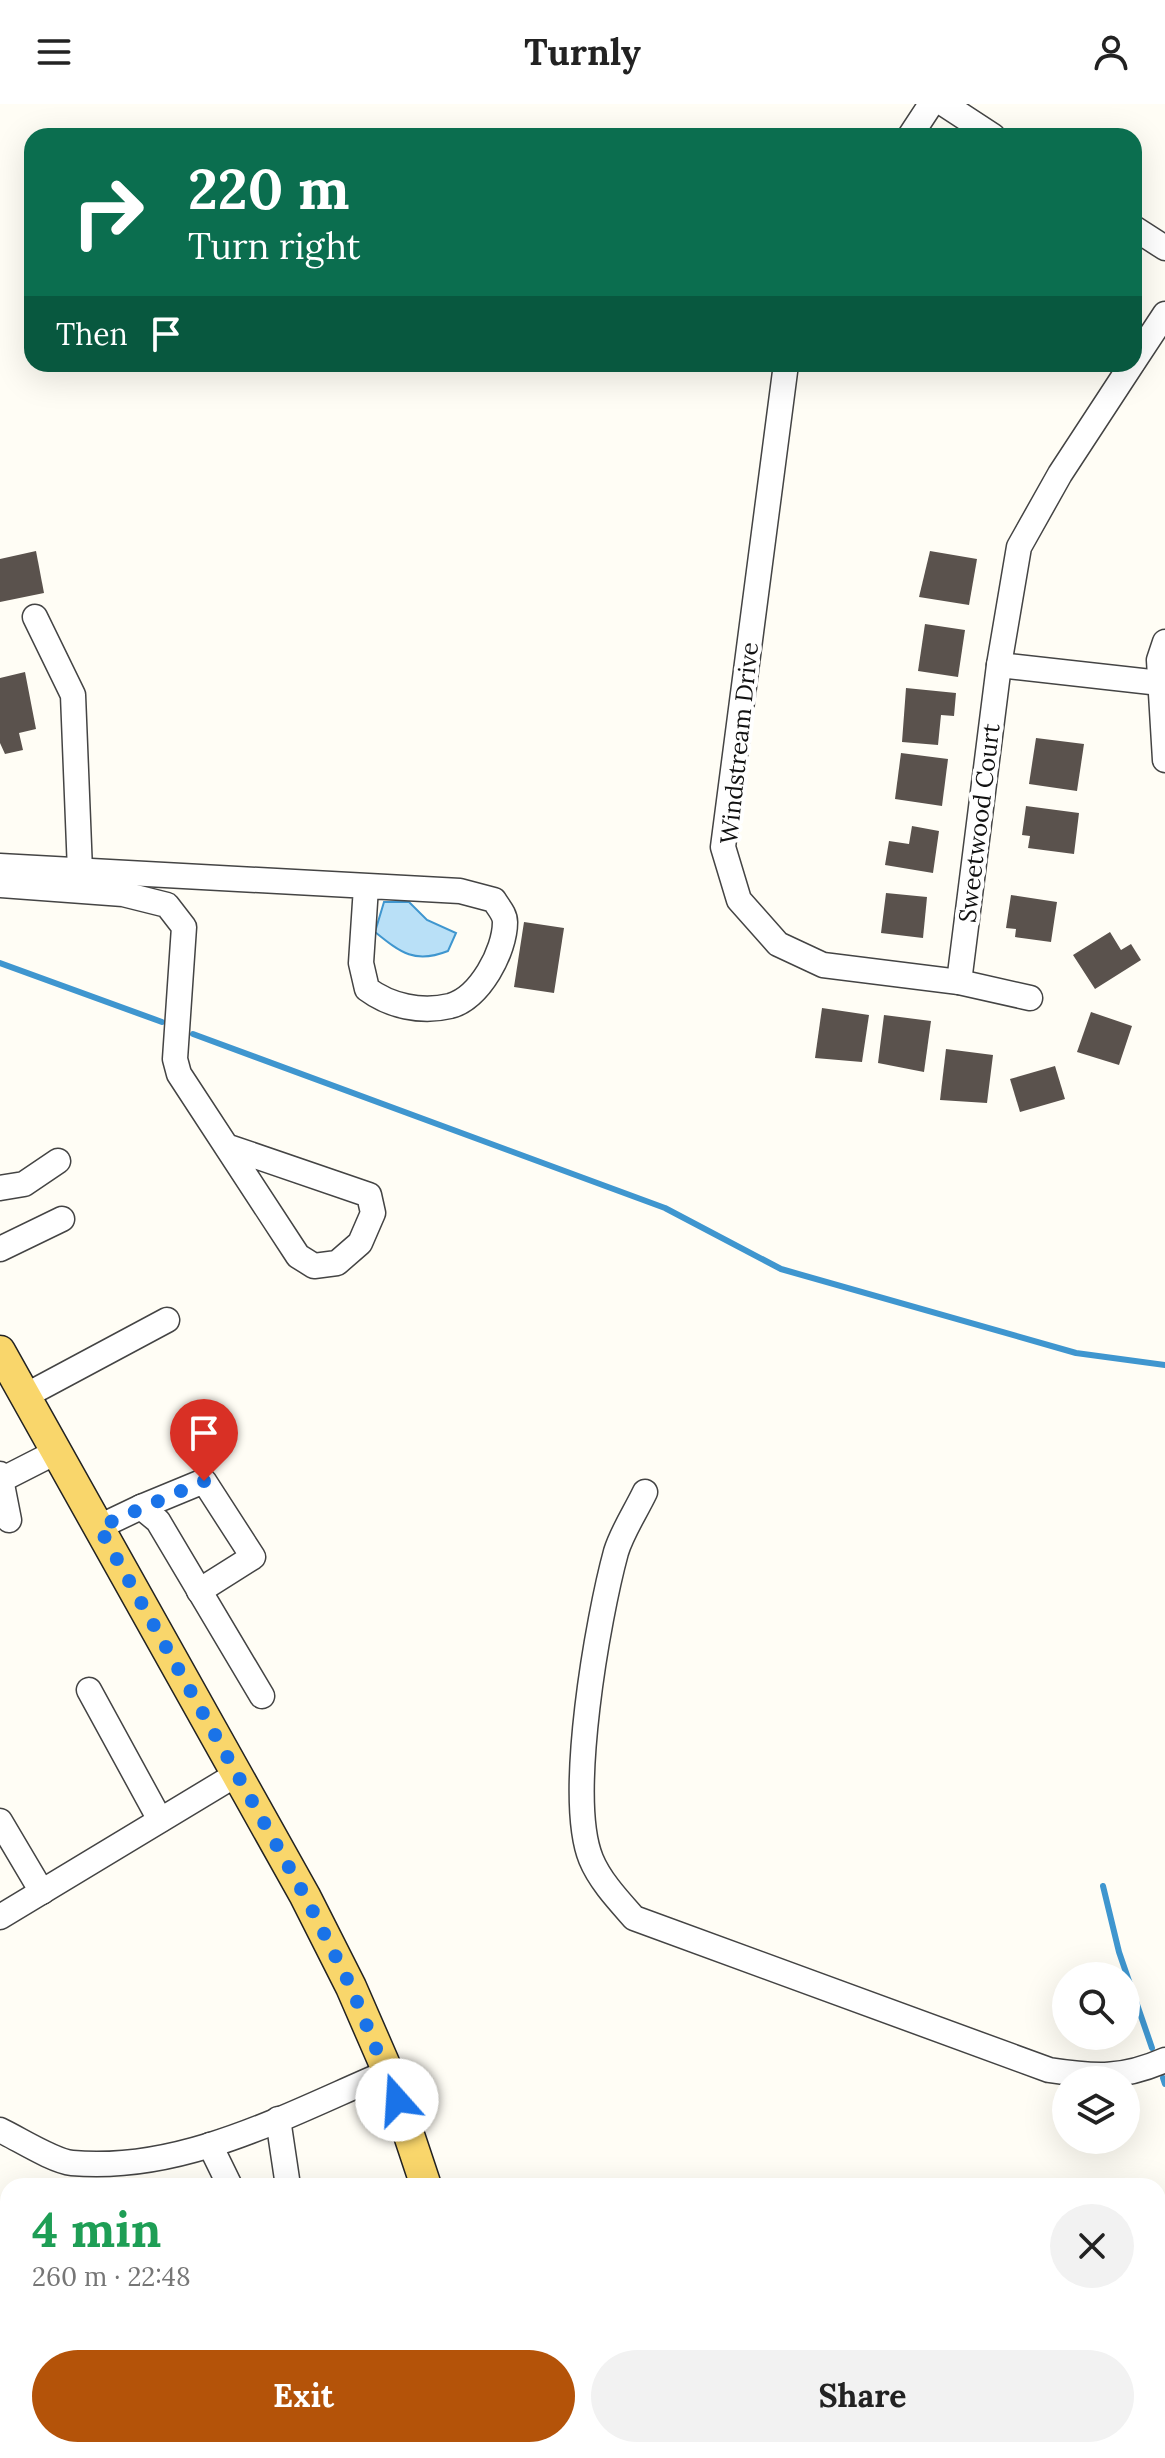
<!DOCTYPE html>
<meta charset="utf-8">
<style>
body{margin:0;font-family:Lora,serif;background:#f2f2f2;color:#222;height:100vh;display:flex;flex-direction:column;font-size:30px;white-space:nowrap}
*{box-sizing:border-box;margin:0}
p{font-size:26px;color:#767676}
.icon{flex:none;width:44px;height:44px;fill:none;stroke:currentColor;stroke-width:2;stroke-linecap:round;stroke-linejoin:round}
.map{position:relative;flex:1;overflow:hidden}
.details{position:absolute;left:0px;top:2074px;width:1166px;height:280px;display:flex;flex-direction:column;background:#fff;border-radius:24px 24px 0 0;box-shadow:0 8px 32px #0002}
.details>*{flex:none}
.hud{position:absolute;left:24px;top:24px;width:1118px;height:244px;border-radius:24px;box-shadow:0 8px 32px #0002;background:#0b6e4f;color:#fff;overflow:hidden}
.controls{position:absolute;left:1052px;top:1858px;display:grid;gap:16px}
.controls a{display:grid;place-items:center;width:88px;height:88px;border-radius:50%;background:#fff;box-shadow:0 8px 32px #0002;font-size:40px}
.pin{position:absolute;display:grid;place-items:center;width:68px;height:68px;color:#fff;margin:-82px -34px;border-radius:50% 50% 50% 0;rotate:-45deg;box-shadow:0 0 8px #0007}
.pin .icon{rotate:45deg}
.me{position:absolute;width:88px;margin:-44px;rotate:341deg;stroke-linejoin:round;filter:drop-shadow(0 0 6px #0008)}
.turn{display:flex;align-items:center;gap:28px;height:168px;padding:0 32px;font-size:36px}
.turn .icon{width:104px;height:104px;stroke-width:2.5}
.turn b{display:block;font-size:56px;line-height:68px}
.then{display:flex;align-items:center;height:76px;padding:0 32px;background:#0003;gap:16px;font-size:30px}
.round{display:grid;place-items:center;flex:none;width:84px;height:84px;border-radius:42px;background:#f2f2f2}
.summary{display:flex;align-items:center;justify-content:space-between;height:136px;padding:0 32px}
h1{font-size:48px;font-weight:800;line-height:60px;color:#1e9e55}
.action{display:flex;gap:16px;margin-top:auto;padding:16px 32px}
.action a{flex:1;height:92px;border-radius:48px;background:#b45309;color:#fff;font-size:32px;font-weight:800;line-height:92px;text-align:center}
.action a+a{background:#f2f2f2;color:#222}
header{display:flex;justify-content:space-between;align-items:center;height:104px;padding:0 32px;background:#fff;font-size:36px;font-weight:800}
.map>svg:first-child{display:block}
</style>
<header><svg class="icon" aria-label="menu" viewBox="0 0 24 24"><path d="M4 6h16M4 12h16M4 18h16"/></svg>Turnly<svg class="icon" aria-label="person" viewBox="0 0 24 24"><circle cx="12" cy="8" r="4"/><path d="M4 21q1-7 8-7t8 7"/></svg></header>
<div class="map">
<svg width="1165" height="2354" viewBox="0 0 1165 2354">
<rect width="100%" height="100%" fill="#fffdf5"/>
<polygon fill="#e6f2cf" points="1158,2288 1165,2291 1165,2354 989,2354 991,2346 1158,2346"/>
<path fill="#b9e0f7" stroke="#3f96cf" stroke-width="2" d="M384,798H409L427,816L456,829L448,847C415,860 401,849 375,828Z"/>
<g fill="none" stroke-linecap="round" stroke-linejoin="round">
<g stroke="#3f96cf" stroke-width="6">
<polyline points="0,859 162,918"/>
<polyline points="193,930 665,1104 781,1165 1076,1249 1165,1261"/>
<polyline points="1103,1782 1119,1848 1152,1944"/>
<polyline points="1163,1974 1165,1980"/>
</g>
</g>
<g fill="#5a524d">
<polygon points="36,447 44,489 0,498 0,455"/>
<polygon points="930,447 977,455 969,501 919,493"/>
<polygon points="925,520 965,526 958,573 918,567"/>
<polygon points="25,568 36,625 19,629 23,646 5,650 0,639 0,574"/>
<polygon points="906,584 956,589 954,612 941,611 938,641 902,638"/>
<polygon points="1036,634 1084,640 1077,687 1029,680"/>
<polygon points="901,649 948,655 942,702 895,695"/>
<polygon points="1026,702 1079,709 1074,750 1028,744 1030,732 1022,731"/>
<polygon points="912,722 939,727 933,769 885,761 889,737 909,740"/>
<polygon points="886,789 927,793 923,834 881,829"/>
<polygon points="1011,791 1057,798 1051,838 1015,833 1016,825 1006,824"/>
<polygon points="524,818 564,824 554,889 514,883"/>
<polygon points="1110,828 1121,846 1131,840 1141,856 1095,885 1073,851"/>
<polygon points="822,904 869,911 862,958 815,954"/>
<polygon points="1091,908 1132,922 1119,961 1077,948"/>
<polygon points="884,911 931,917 924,968 878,959"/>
<polygon points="946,945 993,951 987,999 940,996"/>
<polygon points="1055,962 1065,995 1020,1008 1010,975"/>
<polygon points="6,2183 8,2183 8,2226 0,2225"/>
</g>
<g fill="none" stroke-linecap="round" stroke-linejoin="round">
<g stroke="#444" stroke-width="27">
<g id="minor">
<polyline points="944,0 993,32"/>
<polyline points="910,32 931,0"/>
<polyline points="1134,124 1165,144"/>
<polyline points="1134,257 1165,210"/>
<polyline points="786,260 723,743 739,796 778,840 823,861 959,878 1030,894"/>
<polyline points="35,513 73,591 80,767"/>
<polyline points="1165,538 1159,556 1165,656"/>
<polyline points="999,561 1160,579"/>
<path d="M0,762L460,787L494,796C498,803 505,810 505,818C505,847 480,894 450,902C421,909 390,902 367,885L361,859L366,783"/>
<polyline points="0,781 123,790 167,801 184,823 175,955 179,970 298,1152 314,1162 337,1159 360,1139 373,1109 369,1091 226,1042"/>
<polyline points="959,878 999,561 1019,443 1060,370 1132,260"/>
<polyline points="0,1084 24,1080 58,1057"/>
<polyline points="0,1145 62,1115"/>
<polyline points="25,1292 167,1216"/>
<polyline points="0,1370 9,1416"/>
<polyline points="3,1375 56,1348"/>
<path d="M645,1388C636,1407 622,1428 616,1448C598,1514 566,1694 591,1755C600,1777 619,1797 634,1814L1049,1966C1095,1973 1122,1975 1165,1956"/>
<polyline points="141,1403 204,1377 253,1453 199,1487"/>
<polyline points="99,1423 141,1403 158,1417 262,1592"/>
<polyline points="89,1586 160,1716"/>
<polyline points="0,1717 42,1788"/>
<polyline points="0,1813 237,1670"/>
<polyline points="278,2015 288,2082"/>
<path d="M0,2026C19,2035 53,2057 72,2059C183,2069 289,2010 388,1968"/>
<polyline points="210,2041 230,2082"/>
<polyline points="594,2346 596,2354"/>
<polyline points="818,2346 821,2354"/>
</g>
</g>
<g stroke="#222" stroke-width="33">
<g id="major">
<polyline points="0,1247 305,1792 351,1883 388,1968 426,2082"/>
<polyline points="492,2346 494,2354"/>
</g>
</g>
<use href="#minor" stroke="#fff" stroke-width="24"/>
<use href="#major" stroke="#f9d66b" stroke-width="30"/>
</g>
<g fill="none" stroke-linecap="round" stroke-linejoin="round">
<polyline stroke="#1a73e8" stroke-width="14" stroke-dasharray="0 25.2" points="204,1377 99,1423 305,1792 351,1883 397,1996"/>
</g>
<g text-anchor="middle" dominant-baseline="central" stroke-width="8" stroke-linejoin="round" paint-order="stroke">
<g font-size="24" fill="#111" stroke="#fff">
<text transform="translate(739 639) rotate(-84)">Windstream Drive</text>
<text transform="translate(979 719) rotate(-83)">Sweetwood Court</text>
</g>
</g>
</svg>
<div class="controls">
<a><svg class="icon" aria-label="search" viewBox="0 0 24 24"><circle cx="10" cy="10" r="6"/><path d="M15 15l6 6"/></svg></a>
<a><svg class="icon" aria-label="layers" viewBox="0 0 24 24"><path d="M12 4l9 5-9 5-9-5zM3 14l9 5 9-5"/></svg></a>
</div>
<div class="pin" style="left:204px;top:1377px;background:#d93025"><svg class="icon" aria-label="arrive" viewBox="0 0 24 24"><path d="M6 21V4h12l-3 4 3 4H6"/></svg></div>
<svg class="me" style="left:397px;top:1996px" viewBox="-20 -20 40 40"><circle r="19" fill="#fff"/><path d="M0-13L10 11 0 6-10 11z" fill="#1a73e8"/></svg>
<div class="hud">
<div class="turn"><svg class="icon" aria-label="right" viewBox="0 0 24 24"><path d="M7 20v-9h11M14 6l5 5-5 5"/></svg><div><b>220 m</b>Turn right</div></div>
<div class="then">Then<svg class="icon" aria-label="arrive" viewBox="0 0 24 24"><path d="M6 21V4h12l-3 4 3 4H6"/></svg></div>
</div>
<section class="details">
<div class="summary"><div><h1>4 min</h1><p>260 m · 22:48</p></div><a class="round"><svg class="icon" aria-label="close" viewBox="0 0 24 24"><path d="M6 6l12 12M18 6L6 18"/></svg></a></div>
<div class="action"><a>Exit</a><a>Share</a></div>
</section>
</div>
